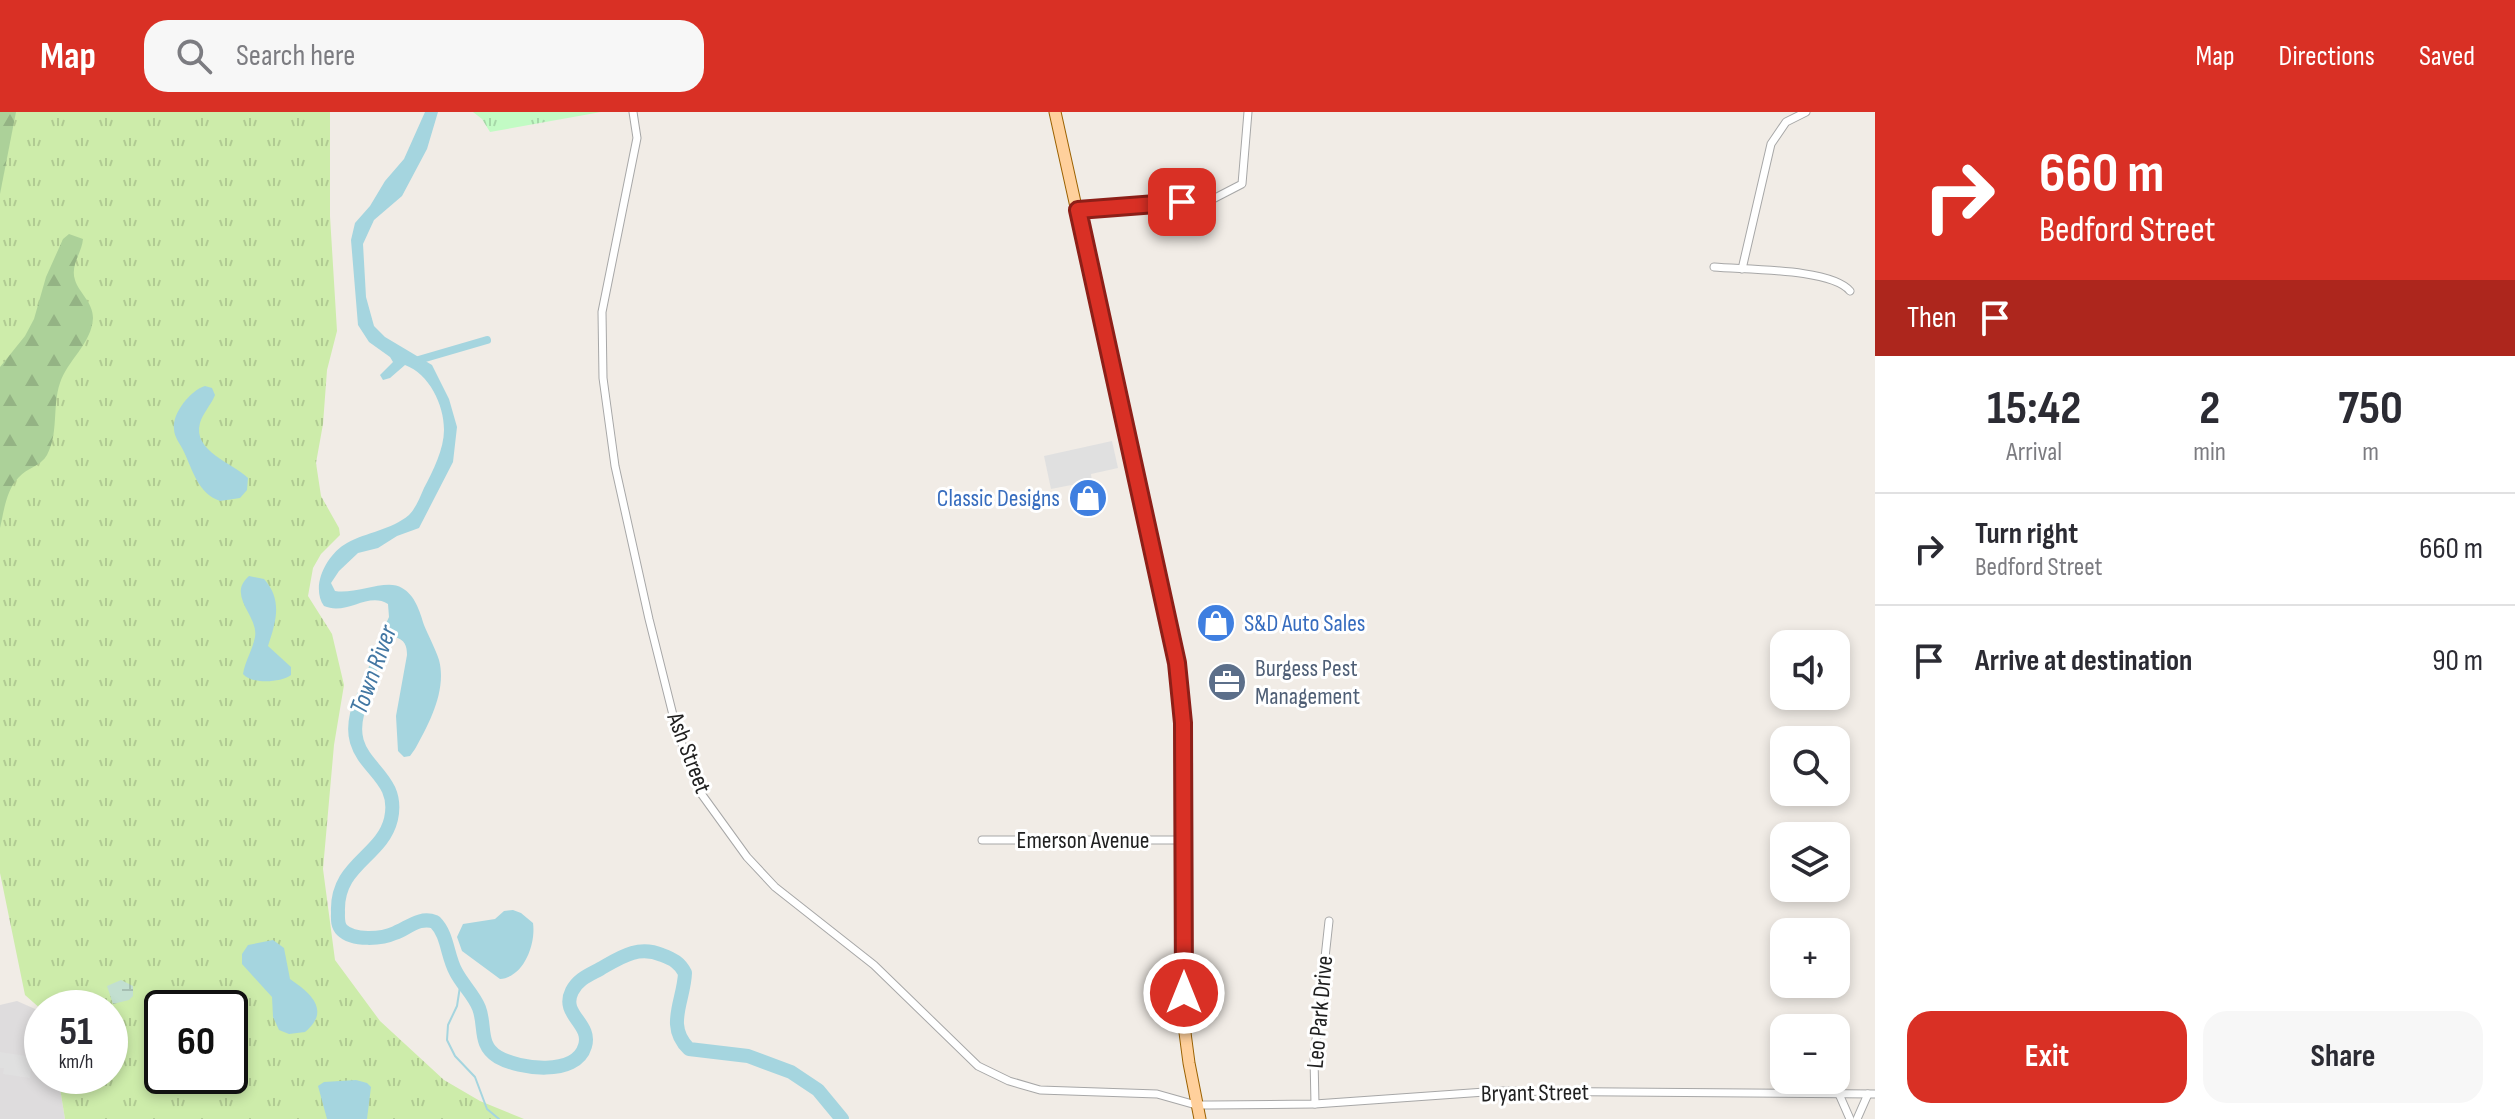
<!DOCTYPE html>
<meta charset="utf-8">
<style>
body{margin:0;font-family:"Sofia Sans Condensed",sans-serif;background:#f7f7f7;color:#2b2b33;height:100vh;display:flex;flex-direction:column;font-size:30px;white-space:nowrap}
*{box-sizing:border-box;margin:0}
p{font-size:26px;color:#7c7c81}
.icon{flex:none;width:44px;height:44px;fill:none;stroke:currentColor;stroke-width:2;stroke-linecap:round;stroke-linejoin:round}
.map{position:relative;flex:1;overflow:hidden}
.side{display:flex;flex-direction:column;background:#fff;width:640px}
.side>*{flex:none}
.top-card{background:#d93025;color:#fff;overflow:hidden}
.tools{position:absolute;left:1770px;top:518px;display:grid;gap:16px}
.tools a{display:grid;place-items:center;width:80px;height:80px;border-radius:16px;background:#fff;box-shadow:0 4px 12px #0003;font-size:40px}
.speed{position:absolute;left:24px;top:878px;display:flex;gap:16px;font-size:40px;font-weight:700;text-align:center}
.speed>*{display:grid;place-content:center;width:104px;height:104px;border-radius:50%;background:#fff;box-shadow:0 4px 12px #0003;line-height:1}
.speed small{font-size:20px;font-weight:400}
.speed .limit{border:4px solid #111;border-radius:12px;background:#fff;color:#111}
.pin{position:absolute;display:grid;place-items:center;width:68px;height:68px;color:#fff;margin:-34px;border-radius:16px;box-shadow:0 4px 12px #0006}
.me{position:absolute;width:88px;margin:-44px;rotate:0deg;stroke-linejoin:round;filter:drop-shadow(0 0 6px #0008)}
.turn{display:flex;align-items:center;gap:28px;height:168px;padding:0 32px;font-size:36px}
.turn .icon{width:104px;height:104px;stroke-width:2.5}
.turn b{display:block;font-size:56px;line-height:68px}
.then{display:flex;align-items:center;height:76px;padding:0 32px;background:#0003;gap:16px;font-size:30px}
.eta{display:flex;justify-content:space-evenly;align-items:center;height:136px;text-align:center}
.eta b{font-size:48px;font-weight:700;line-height:56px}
.action{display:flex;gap:16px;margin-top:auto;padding:16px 32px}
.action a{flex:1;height:92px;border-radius:24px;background:#d93025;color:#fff;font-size:32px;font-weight:700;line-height:92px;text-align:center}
.action a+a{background:#f7f7f7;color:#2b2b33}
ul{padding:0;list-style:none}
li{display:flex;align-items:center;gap:24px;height:112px;padding:0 32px;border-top:2px solid #e1e1e2}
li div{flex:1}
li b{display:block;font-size:30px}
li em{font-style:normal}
header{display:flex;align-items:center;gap:48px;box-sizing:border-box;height:112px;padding:0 40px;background:#d93025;color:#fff}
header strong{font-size:38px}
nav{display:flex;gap:44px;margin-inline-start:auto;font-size:28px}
.search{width:560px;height:72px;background:#f7f7f7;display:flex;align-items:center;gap:20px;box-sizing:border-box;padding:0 28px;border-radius:24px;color:#7c7c81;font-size:30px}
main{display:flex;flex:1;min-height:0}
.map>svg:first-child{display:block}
</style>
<header>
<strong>Map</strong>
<div class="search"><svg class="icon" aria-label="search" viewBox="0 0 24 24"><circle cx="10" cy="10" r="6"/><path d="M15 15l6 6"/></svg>Search here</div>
<nav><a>Map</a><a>Directions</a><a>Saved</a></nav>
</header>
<main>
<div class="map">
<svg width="1875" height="1007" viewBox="0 0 1875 1007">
<defs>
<pattern id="grass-tufts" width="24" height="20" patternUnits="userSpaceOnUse" patternTransform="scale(2)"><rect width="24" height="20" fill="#cdecaa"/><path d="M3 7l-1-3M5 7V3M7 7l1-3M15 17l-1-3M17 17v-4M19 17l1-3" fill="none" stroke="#b0ca92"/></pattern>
<pattern id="forest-firs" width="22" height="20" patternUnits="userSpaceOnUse" patternTransform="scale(2)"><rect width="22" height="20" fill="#acd199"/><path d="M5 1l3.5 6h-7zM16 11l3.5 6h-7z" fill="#94b384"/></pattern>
<pattern id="wetland-marsh" width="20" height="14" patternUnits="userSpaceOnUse" patternTransform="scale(2)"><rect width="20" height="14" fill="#c2dfd0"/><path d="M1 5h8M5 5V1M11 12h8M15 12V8" fill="none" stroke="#a6bfb2"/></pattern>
<pattern id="park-tufts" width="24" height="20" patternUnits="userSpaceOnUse" patternTransform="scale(2)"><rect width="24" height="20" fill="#c2fbc4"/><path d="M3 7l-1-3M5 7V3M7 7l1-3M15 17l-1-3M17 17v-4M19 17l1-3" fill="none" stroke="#a6d7a8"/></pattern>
</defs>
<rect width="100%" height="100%" fill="#f1ece6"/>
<polygon fill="#dedcdd" points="17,889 42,900 42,964 58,964 65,1007 0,1007 0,893"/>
<path fill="url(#grass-tufts)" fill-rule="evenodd" d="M0,0H330V104L337,219L327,258L323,312L316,351L321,384L339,416L340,423L321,442L313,456L308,484L332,522L344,573L334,633L323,757L335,848L380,909L444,968L480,989L524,1007H65L58,964H110V896L42,898L25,883L0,761ZM162,896H230V964H162Z"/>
<g fill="url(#forest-firs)">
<polygon points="0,0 16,0 0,82"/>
<path d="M69,122L83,127C82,141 70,153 75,168C79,181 93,190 93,206C92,231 67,249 60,271C52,294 59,321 47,343C41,354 27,356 19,365C6,378 4,399 0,416V255L25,224L34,207L46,165L63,127Z"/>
</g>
<polygon fill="url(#wetland-marsh)" points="121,868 133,874 133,884 129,888 113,892 107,874"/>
<polygon fill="url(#park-tufts)" points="473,0 601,0 490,20 482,7"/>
<g fill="#e0e0e0">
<polygon points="1112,329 1118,356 1091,362 1092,369 1051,377 1044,344"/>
<polygon points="0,940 32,945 30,966 3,962 4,956 0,956"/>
</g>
<g fill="#a5d5df">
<path d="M425,0H438L427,37L402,84L374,108L363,132L366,185L374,214L385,225L432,253L449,287L457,315L453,350L419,416L397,424L378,436L358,441L339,459L331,471L335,479C355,483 387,466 402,476C415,483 420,500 424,513C428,523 436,538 439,548C447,578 429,612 415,637L410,644L404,645L398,639L396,604L407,543C407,534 405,527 394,525L384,536L376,562L356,600L373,540L389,505L388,492C368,479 347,504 324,494C310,474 327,442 347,431C367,420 391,418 409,403C416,396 420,385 424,376C433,359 444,337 444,318C444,292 429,262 405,253L390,266L383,268L380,263L393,250L390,245L369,230L358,213L351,128L355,111L370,94L385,69L404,47Z"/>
<path d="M205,274L212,276L215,283C211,293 203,301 200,311C192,339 233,351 248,366L247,378L240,386L220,389C198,381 193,359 184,340C181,333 174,325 174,317C172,301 191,278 205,274Z"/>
<path d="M249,464L264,467C283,488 276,510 268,534L291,555V563C280,571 251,572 243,562C245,549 253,537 255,525C259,504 226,484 249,464Z"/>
<path d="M513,798L521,801L533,811C536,832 524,865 500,867L462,839L457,825L463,812L495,807L504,799Z"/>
<path d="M273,828L284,836L290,867C309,880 332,898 305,920L289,922L279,918L273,905L272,885L242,852V842L248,833Z"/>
<polygon points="356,968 367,971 371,975 367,1007 327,1007 318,974 324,970"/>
</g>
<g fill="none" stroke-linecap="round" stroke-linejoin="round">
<polyline stroke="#a5d5df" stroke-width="2" points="461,868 457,894 448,913 447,928 455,944 475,965 487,997 499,1007"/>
<polyline stroke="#a5d5df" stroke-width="8" points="415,249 487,228"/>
<path stroke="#a5d5df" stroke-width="14" d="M363,585C332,655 403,653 391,707C382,745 336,752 338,800C338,806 337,813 342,818C353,829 382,827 395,821C408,816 420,804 435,810C448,823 447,844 456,860C462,872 474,883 479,896C486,914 478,933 498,945C519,957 576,965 585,934C592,911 560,903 572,879C578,867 589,863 600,857C621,845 638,833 662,843C673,847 680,851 685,861C684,889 665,914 689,937L748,944L791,960L818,978L842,1007"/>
<g stroke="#a7a7a7" stroke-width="9">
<g id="minor">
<polyline points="633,0 637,26 602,200 603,266 615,354 649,507 677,619 700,680 747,745 775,775 874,853 978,954 1009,969 1040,978 1157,982 1196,993 1211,993 1315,992 1499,979 1875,982"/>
<polyline points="1078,98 1213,87 1242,72 1248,0"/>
<path d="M1714,155C1745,158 1831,156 1850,179"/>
<polyline points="1742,157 1771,32 1786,10 1806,0"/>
<polyline points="982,728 1183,728"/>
<polyline points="1839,982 1850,1007"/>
<polyline points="1315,992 1314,946 1329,809"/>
<polyline points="1857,1007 1868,982"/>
</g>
</g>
<g stroke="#9b6100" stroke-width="13">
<polyline id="primary" points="1055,0 1177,551 1183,611 1184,913 1189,951 1200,1007"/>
</g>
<use href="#minor" stroke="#fff" stroke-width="7"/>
<use href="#primary" stroke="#ffd09c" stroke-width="11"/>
</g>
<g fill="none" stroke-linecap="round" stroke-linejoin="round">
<g stroke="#8d1f18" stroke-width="20">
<polyline id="route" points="1182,90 1078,98 1177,551 1183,611 1184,881"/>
</g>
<use href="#route" stroke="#d93025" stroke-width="14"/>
</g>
<defs>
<g id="shop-disc" transform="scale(2)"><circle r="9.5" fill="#3f7fe0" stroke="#fff"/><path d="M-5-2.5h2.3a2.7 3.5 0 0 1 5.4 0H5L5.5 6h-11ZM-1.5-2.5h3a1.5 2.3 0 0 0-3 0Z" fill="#fff"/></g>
<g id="office-disc" transform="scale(2)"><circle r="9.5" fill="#5c6f8a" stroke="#fff"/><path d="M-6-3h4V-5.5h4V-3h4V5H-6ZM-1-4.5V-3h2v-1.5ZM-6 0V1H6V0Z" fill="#fff"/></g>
</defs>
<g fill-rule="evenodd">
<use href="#shop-disc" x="1088" y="386"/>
<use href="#shop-disc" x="1216" y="511"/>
<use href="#office-disc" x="1227" y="570"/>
</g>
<g text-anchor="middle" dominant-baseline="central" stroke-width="6" stroke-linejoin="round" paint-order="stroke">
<g font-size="24" fill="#366cbe" stroke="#fff" text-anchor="end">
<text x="1060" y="386">Classic Designs</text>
<text x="1244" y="511" text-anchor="start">S&amp;D Auto Sales</text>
</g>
<g font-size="24" fill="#4e5e75" stroke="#fff" text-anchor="start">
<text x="1255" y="556">Burgess Pest<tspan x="1255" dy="28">Management</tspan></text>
</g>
<g font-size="24" fill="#202020" stroke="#fff">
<text transform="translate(689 641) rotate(69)">Ash Street</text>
<text x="1083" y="728">Emerson Avenue</text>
<text transform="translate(1320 900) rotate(-85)">Leo Park Drive</text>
<text transform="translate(1535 981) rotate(-1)">Bryant Street</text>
</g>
<g font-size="26" font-style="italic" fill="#4277a3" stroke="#fff">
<text transform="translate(374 558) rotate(-70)">Town River</text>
</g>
</g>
</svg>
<div class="tools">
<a><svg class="icon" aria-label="sound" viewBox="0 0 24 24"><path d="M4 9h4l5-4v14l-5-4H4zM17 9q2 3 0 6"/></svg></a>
<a><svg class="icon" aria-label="search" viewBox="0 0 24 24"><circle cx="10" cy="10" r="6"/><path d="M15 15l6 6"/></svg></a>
<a><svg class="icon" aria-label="layers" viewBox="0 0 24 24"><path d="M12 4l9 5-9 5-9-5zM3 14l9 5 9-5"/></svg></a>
<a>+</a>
<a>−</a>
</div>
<div class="speed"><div>51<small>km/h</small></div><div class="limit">60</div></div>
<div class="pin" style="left:1182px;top:90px;background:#d93025"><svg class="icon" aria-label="arrive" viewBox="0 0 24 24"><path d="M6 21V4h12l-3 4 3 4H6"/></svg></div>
<svg class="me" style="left:1184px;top:881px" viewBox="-20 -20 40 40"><circle r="17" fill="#d93025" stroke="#fff" stroke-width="3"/><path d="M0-11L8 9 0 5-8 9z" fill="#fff"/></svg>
</div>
<section class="side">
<div class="top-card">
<div class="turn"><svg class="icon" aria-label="right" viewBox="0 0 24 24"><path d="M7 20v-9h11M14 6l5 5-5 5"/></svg><div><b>660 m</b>Bedford Street</div></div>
<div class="then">Then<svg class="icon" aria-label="arrive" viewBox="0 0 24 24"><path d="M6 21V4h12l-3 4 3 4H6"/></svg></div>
</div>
<div class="eta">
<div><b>15:42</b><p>Arrival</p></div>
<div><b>2</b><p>min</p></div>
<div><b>750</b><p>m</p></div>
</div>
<ul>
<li><svg class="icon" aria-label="right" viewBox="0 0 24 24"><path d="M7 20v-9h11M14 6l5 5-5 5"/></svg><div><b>Turn right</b><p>Bedford Street</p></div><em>660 m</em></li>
<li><svg class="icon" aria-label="arrive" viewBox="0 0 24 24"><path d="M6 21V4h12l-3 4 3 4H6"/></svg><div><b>Arrive at destination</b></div><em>90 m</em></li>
</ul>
<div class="action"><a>Exit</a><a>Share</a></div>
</section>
</main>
